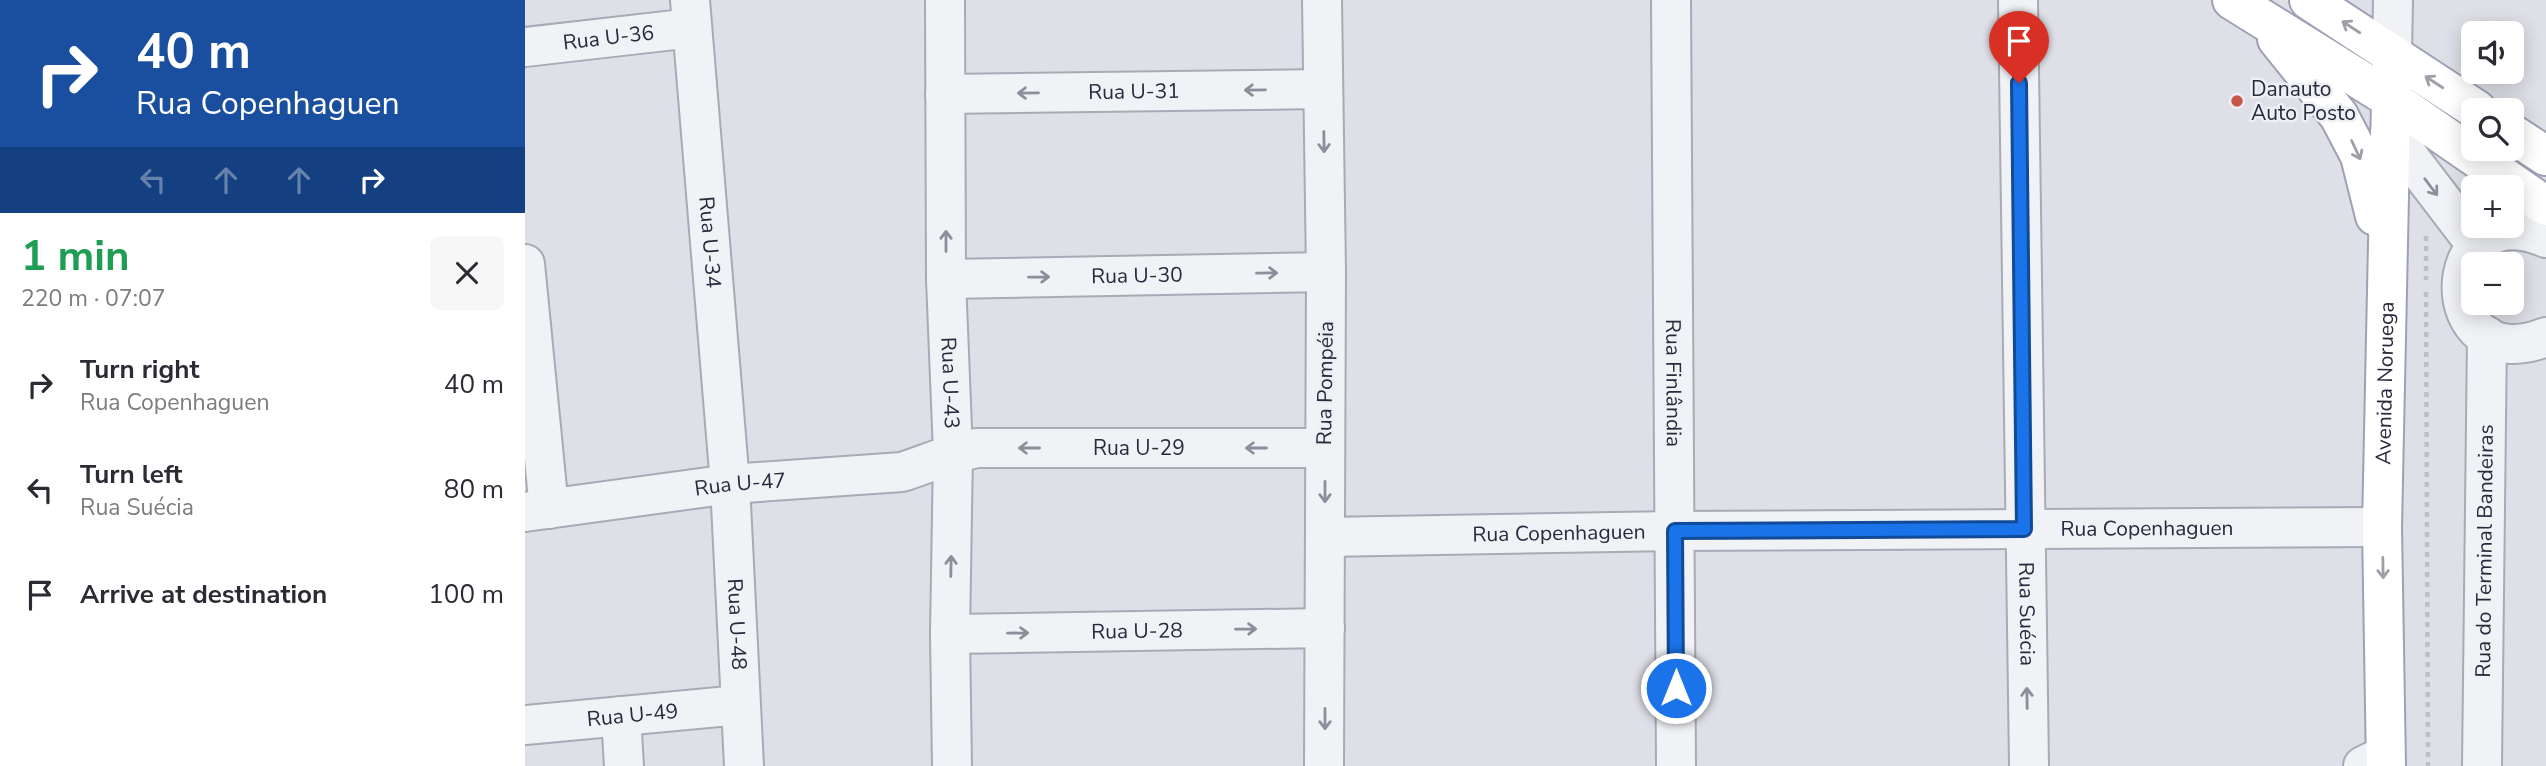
<!DOCTYPE html>
<meta charset="utf-8">
<style>
body{margin:0;font-family:"Nunito Sans",sans-serif;background:#f7f7f7;color:#2b2b33;height:100vh;display:flex;flex-direction:column;font-size:26px;white-space:nowrap}
*{box-sizing:border-box;margin:0}
p{font-size:23px;color:#7c7c81}
.icon{flex:none;width:38px;height:38px;fill:none;stroke:currentColor;stroke-width:2;stroke-linecap:round;stroke-linejoin:round}
.map{position:relative;flex:1;overflow:hidden}
.details{display:flex;flex-direction:column;background:#fff;width:525px}
.details>*{flex:none}
.top-card{background:#1a4fa0;color:#fff;overflow:hidden}
.fabs{position:absolute;left:1936px;top:21px;display:grid;gap:14px}
.fabs a{display:grid;place-items:center;width:63px;height:63px;border-radius:10px;background:#fff;box-shadow:0 4px 18px #0003;font-size:35px}
.pin{position:absolute;display:grid;place-items:center;width:60px;height:60px;color:#fff;margin:-72px -30px;border-radius:50% 50% 50% 0;rotate:-45deg;box-shadow:0 0 7px #0007}
.pin .icon{rotate:45deg}
.me{position:absolute;width:77px;margin:-38px;rotate:0deg;stroke-linejoin:round;filter:drop-shadow(0 0 5px #0008)}
.turn{display:flex;align-items:center;gap:24px;height:147px;padding:0 21px;font-size:32px}
.turn .icon{width:91px;height:91px;stroke-width:2.5}
.turn b{display:block;font-size:49px;line-height:60px}
.lanes{display:flex;align-items:center;height:66px;padding:0 21px;background:#0003;justify-content:center;gap:35px;direction:ltr}
.lanes .off{opacity:.35}
.round{display:grid;place-items:center;flex:none;width:74px;height:74px;border-radius:10px;background:#f7f7f7}
.head{display:flex;align-items:center;justify-content:space-between;height:119px;padding:0 21px}
h1{font-size:42px;font-weight:700;line-height:52px;color:#1e9e55}
ul{padding:0;list-style:none}
li{display:flex;align-items:center;gap:21px;height:105px;padding:0 21px}
li div{flex:1}
li b{display:block;font-size:26px}
li em{font-style:normal}
main{display:flex;flex:1;min-height:0}
.map>svg:first-child{display:block}
</style>
<main>
<section class="details">
<div class="top-card">
<div class="turn"><svg class="icon" aria-label="right" viewBox="0 0 24 24"><path d="M7 20v-9h11M14 6l5 5-5 5"/></svg><div><b>40 m</b>Rua Copenhaguen</div></div>
<div class="lanes"><svg class="icon off" aria-label="left" viewBox="0 0 24 24"><path d="M17 20v-9H6M10 6l-5 5 5 5"/></svg><svg class="icon off" aria-label="ahead" viewBox="0 0 24 24"><path d="M12 20V5M6 11l6-6 6 6"/></svg><svg class="icon off" aria-label="ahead" viewBox="0 0 24 24"><path d="M12 20V5M6 11l6-6 6 6"/></svg><svg class="icon" aria-label="right" viewBox="0 0 24 24"><path d="M7 20v-9h11M14 6l5 5-5 5"/></svg></div>
</div>
<div class="head"><div><h1>1 min</h1><p>220 m · 07:07</p></div><a class="round"><svg class="icon" aria-label="close" viewBox="0 0 24 24"><path d="M6 6l12 12M18 6L6 18"/></svg></a></div>
<ul>
<li><svg class="icon" aria-label="right" viewBox="0 0 24 24"><path d="M7 20v-9h11M14 6l5 5-5 5"/></svg><div><b>Turn right</b><p>Rua Copenhaguen</p></div><em>40 m</em></li>
<li><svg class="icon" aria-label="left" viewBox="0 0 24 24"><path d="M17 20v-9H6M10 6l-5 5 5 5"/></svg><div><b>Turn left</b><p>Rua Suécia</p></div><em>80 m</em></li>
<li><svg class="icon" aria-label="arrive" viewBox="0 0 24 24"><path d="M6 21V4h12l-3 4 3 4H6"/></svg><div><b>Arrive at destination</b></div><em>100 m</em></li>
</ul>
</section>
<div class="map">
<svg width="2021" height="766" viewBox="0 0 2021 766">
<rect width="100%" height="100%" fill="#dfe0e7"/>
<g fill="none" stroke-linecap="round" stroke-linejoin="round">
<g stroke="#a8aab4" stroke-width="42">
<g id="minor">
<path id="s1" d="M165,0L205,484L219,766"/>
<path id="s2" d="M420,0L421,279L428,453L425,634L427,766"/>
<polyline points="797,0 801,272 799,766"/>
<path id="s3" d="M1146,0L1151,766"/>
<path id="s4" d="M1493,0L1504,766"/>
<path id="s5" d="M0,47L167,28"/>
<polyline points="1867,54 1868,0"/>
<path id="s6" d="M420,94L798,89"/>
<polyline points="1865,132 1952,246"/>
<path d="M2021,238C1911,190 1906,382 2021,337"/>
<polyline points="0,264 24,509"/>
<path id="s7" d="M421,279L801,272"/>
<path id="s8" d="M0,512L205,484L377,472C402,464 426,453 452,448H799"/>
<path id="s9" d="M800,537L1150,531L1857,527"/>
<path id="s10" d="M425,634L800,628"/>
<polyline points="96,716 99,766"/>
<path id="s11" d="M0,725L215,705"/>
<polyline points="1838,766 1860,755"/>
<path id="s12" d="M1957,766L1962,336"/>
</g>
</g>
<g stroke="#9ea1b3" stroke-width="42">
<g id="major">
<polyline points="1707,0 1866,99 2021,206"/>
<polyline points="1784,0 1952,110"/>
<polyline points="1752,39 1814,116 1835,156 1850,216"/>
<polyline points="1986,133 2021,156"/>
<path id="s13" d="M1861,766L1857,527L1867,54"/>
</g>
</g>
<g stroke="#bdbec6" stroke-width="4.5" stroke-dasharray="5 5" stroke-linecap="butt">
<polyline points="1901,236 1901,280"/>
<polyline points="1901,292 1903,766"/>
</g>
<use href="#minor" stroke="#f1f2f6" stroke-width="38"/>
<use href="#major" stroke="#fff" stroke-width="38"/>
</g>
<defs><path id="oneway-shaft" d="M-6 0H5M1.5-3L5.5 0L1.5 3" fill="none" stroke-width="1.6" stroke-linecap="round" stroke-linejoin="round" transform="scale(1.75)"/></defs>
<g stroke="#9ea0a8">
<use href="#oneway-shaft" transform="translate(1826 27) rotate(-147)"/>
<use href="#oneway-shaft" transform="translate(1909 82) rotate(-147)"/>
<use href="#oneway-shaft" transform="translate(1831 150) rotate(65)"/>
<use href="#oneway-shaft" transform="translate(1858 568) rotate(89)"/>
</g>
<g stroke="#8c8e9a">
<use href="#oneway-shaft" transform="translate(730 90) rotate(179)"/>
<use href="#oneway-shaft" transform="translate(503 93) rotate(179)"/>
<use href="#oneway-shaft" transform="translate(799 142) rotate(89)"/>
<use href="#oneway-shaft" transform="translate(1906 187) rotate(53)"/>
<use href="#oneway-shaft" transform="translate(421 241) rotate(-90)"/>
<use href="#oneway-shaft" transform="translate(742 273) rotate(-1)"/>
<use href="#oneway-shaft" transform="translate(514 277) rotate(-1)"/>
<use href="#oneway-shaft" transform="translate(504 448) rotate(180)"/>
<use href="#oneway-shaft" transform="translate(731 448) rotate(180)"/>
<use href="#oneway-shaft" transform="translate(800 492) rotate(90)"/>
<use href="#oneway-shaft" transform="translate(426 566) rotate(-89)"/>
<use href="#oneway-shaft" transform="translate(721 629) rotate(-1)"/>
<use href="#oneway-shaft" transform="translate(493 633) rotate(-1)"/>
<use href="#oneway-shaft" transform="translate(1502 698) rotate(-91)"/>
<use href="#oneway-shaft" transform="translate(800 719) rotate(90)"/>
</g>
<g fill="none" stroke-linecap="round" stroke-linejoin="round">
<g stroke="#114b97" stroke-width="18">
<polyline id="route" points="1151,688 1150,531 1499,529 1494,83"/>
</g>
<use href="#route" stroke="#1a73e8" stroke-width="12"/>
</g>
<circle fill="#c85648" stroke="#eeeff5" stroke-width="2.5" cx="1712" cy="101" r="7"/>
<g text-anchor="middle" dominant-baseline="central" stroke-width="5" stroke-linejoin="round" paint-order="stroke">
<g font-size="21" fill="#282b3e" stroke="#eeeff5">
<text stroke="none"><textPath href="#s5" startOffset="84">Rua U-36</textPath></text>
<text stroke="none"><textPath href="#s6" startOffset="189">Rua U-31</textPath></text>
<text stroke="none"><textPath href="#s1" startOffset="243">Rua U-34</textPath></text>
<text stroke="none"><textPath href="#s7" startOffset="191">Rua U-30</textPath></text>
<text stroke="none"><textPath href="#s2" startOffset="383">Rua U-43</textPath></text>
<text transform="translate(800 383) rotate(-89)">Rua Pompéia</text>
<text stroke="none"><textPath href="#s3" startOffset="383">Rua Finlândia</textPath></text>
<text stroke="none"><textPath href="#s13" startOffset="383">Avenida Noruega</textPath></text>
<text stroke="none"><textPath href="#s8" startOffset="620">Rua U-29</textPath></text>
<text stroke="none"><textPath href="#s8" startOffset="217">Rua U-47</textPath></text>
<text stroke="none"><textPath href="#s9" startOffset="822">Rua Copenhaguen</textPath></text>
<text stroke="none"><textPath href="#s9" startOffset="234">Rua Copenhaguen</textPath></text>
<text stroke="none"><textPath href="#s12" startOffset="215">Rua do Terminal Bandeiras</textPath></text>
<text stroke="none"><textPath href="#s4" startOffset="614">Rua Suécia</textPath></text>
<text stroke="none"><textPath href="#s1" startOffset="626">Rua U-48</textPath></text>
<text stroke="none"><textPath href="#s10" startOffset="187">Rua U-28</textPath></text>
<text stroke="none"><textPath href="#s11" startOffset="108">Rua U-49</textPath></text>
</g>
<g font-size="21" fill="#282b3e" stroke="#eeeff5" text-anchor="start">
<text x="1726" y="89">Danauto<tspan x="1726" dy="24">Auto Posto</tspan></text>
</g>
</g>
</svg>
<div class="fabs">
<a><svg class="icon" aria-label="sound" viewBox="0 0 24 24"><path d="M4 9h4l5-4v14l-5-4H4zM17 9q2 3 0 6"/></svg></a>
<a><svg class="icon" aria-label="search" viewBox="0 0 24 24"><circle cx="10" cy="10" r="6"/><path d="M15 15l6 6"/></svg></a>
<a>+</a>
<a>−</a>
</div>
<div class="pin" style="left:1494px;top:83px;background:#d93025"><svg class="icon" aria-label="arrive" viewBox="0 0 24 24"><path d="M6 21V4h12l-3 4 3 4H6"/></svg></div>
<svg class="me" style="left:1151px;top:688px" viewBox="-20 -20 40 40"><circle r="17" fill="#1a73e8" stroke="#fff" stroke-width="3"/><path d="M0-11L8 9 0 5-8 9z" fill="#fff"/></svg>
</div>
</main>
